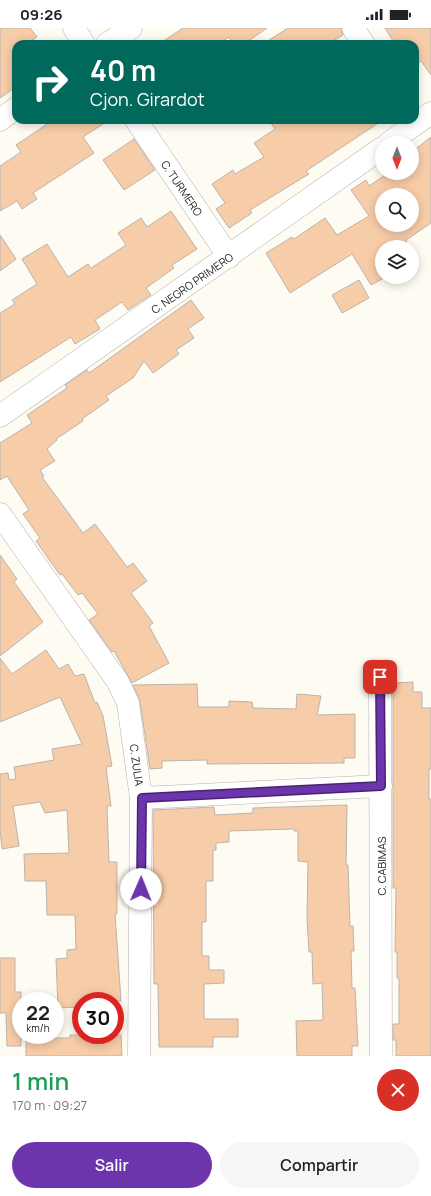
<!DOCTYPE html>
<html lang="es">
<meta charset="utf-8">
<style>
body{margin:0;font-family:Manrope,sans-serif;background:#f6f6f6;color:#202124;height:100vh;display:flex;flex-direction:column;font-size:15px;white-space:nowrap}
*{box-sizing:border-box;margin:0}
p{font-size:13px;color:#757577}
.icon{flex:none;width:22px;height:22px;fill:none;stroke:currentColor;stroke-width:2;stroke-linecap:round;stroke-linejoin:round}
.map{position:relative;height:1028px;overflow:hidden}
.details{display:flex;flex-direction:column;background:#fff;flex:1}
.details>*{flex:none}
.banner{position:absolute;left:12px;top:12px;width:407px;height:84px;border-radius:12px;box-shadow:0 2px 10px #0003;background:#00695c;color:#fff;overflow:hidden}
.needle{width:26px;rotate:180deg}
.buttons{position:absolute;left:375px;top:108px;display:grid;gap:8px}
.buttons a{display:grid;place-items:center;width:44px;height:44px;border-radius:50%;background:#fff;box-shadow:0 2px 10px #0003;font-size:20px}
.speed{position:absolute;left:12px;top:964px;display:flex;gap:8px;font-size:20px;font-weight:700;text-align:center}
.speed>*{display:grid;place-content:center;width:52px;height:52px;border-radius:50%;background:#fff;box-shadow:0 2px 10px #0003;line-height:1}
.speed small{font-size:10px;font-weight:400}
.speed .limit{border:6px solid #d22;background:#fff;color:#111}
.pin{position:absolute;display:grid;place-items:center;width:34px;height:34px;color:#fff;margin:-17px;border-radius:8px;box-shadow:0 2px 6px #0006}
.me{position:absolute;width:44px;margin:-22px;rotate:1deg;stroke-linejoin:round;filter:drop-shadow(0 0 3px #0008)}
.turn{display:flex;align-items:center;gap:14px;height:84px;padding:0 12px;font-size:18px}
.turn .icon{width:52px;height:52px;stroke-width:2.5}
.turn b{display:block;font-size:28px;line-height:34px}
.round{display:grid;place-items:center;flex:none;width:42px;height:42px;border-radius:21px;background:#f6f6f6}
.overview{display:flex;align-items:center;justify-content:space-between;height:68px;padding:0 12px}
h1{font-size:24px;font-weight:600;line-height:30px;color:#1e9e55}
.cta{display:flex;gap:8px;margin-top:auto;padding:8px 12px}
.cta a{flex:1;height:46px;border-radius:24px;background:#6d35ac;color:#fff;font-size:16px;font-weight:600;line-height:46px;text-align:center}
.cta a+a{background:#f6f6f6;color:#202124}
.status{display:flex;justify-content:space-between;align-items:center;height:28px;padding:0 20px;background:#fff;direction:ltr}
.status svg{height:11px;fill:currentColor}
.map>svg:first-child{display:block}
</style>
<div class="status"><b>09:26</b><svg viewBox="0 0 49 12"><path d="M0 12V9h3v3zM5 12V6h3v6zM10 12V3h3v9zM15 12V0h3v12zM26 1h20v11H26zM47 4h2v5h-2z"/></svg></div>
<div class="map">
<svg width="431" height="1028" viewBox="0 0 431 1028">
<rect width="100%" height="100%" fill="#fefbf3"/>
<g fill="#f7cca8" stroke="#bab4ae" fill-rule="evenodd">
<polygon points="0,0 30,0 37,9 26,16 16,16 16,59 0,70"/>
<polygon points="183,0 267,0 244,16 234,16 229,9 219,16 159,16"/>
<polygon points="288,0 341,0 343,7 328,16 263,16"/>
<polygon points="385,0 431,0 431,47 421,33 415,37 415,16 395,16"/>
<polygon points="53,92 109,92 83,109 94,125 33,165 37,171 22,181 17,173 0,183 0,138 21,124 16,117"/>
<polygon points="269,92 383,92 306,143 309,146 250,182 252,185 229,200 216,181 225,175 212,156 233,142 235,146 264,129 254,115 275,101"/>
<path d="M431,109V195L406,212L407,214L400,219H382V251L371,257L352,226L290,265L266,225L292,209L294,211L325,190L337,207L369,188L351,162L366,152L369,158L388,145H412V124ZM382,167H412V197H382Z"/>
<polygon points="134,111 155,142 124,162 103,132"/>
<polygon points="171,183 197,221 172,237 174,240 146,260 151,267 128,282 122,274 95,292 100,301 75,316 71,309 0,354 0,285 15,276 12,272 37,256 22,231 47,216 68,249 88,236 91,240 126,217 118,205 141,190 147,199"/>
<polygon points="0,207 16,231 0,243"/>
<polygon points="359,252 369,270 342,285 332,267"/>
<polygon points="191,272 204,290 188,301 194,310 176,322 179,326 153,345 144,333 133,350 106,368 109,372 82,391 83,393 56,411 57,412 47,421 55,433 40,442 44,448 42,449 83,505 95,496 127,539 133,535 147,553 131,565 153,595 149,598 169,635 132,655 114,623 112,624 89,592 98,586 82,565 78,567 62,546 60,547 36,513 40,510 23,486 29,482 7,448 0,452 0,415 32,395 27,387 67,360 65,357 87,342 89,345"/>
<polygon points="0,527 17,551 14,554 43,594 0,628"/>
<polygon points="46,622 59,641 68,636 75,648 84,646 95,675 97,674 103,688 112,738 106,739 111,778 107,778 109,834 117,834 117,886 115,886 121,973 81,973 81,979 58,980 56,931 67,930 67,922 76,921 75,887 47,887 46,853 25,853 24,826 69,825 67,782 45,785 40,774 13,778 19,818 2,821 0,802 0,746 8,745 9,752 16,751 14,739 54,732 52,721 82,716 60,669 0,694 0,630 12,646"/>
<polygon points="413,654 413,664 422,664 422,680 431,680 431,741 429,741 429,771 431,771 431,1028 396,1028 396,1012 393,1012 393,996 399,996 399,950 397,950 397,924 395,924 396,860 393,860 393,655"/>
<polygon points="197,656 198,679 229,679 229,673 252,674 253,680 296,681 297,666 321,668 317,687 355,686 355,730 344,730 344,735 207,736 207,732 162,733 162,740 150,741 140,673 133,657"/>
<polygon points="347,777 346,837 348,837 350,898 353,898 354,923 351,923 352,960 355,960 358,1018 352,1018 352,1028 297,1028 296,993 323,992 322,955 313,956 312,924 309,924 307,891 308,834 298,833 298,803 294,803 294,801 229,803 229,814 216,815 216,822 213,822 213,853 206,853 206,894 202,894 202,928 209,928 209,942 224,942 224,955 204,956 204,991 238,991 238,1009 213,1009 213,1019 159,1019 158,956 154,956 153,782 214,779 215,787 253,785 253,780"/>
<polygon points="0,930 15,930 15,964 21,964 21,1018 7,1018 6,985 0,985"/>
<polygon points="70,1007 121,1007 122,1028 26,1028 26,1010 70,1010"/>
</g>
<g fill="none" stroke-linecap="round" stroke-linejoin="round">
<g stroke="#b5b2ab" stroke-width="23">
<g id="minor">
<polyline points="74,0 84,16"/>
<polyline points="353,0 364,16"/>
<polyline points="107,16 131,0"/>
<polyline points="0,92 16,80"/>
<polyline points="136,92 229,229"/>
<polyline points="389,115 431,85"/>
<polyline points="0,388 382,120"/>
<polyline points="0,486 118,654 128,675 141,770 139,1028"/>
<polyline points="380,649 381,1028"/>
<polyline points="141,770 381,758"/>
</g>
</g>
<use href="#minor" stroke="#fff" stroke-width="22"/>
</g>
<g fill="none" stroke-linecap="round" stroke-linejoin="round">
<g stroke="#472270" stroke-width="10">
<polyline id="route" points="141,861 142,770 381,758 380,649"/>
</g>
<use href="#route" stroke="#6d35ac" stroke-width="7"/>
</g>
<g text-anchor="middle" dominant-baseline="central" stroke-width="3.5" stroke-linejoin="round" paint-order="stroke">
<g font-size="11" fill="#21201d" stroke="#fff">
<text transform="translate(182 160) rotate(56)">C. TURMERO</text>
<text transform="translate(192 255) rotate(-35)">C. NEGRO PRIMERO</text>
<text transform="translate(137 737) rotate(82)">C. ZULIA</text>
<text transform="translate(381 838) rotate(-90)">C. CABIMAS</text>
</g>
</g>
</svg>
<div class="buttons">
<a><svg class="needle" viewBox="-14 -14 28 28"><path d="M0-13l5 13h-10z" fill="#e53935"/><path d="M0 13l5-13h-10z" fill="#757577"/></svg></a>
<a><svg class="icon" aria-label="search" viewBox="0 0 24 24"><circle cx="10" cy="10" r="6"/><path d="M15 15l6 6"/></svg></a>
<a><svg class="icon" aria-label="layers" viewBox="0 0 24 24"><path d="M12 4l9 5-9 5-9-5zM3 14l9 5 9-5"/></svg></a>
</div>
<div class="speed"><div>22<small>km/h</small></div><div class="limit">30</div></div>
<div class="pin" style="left:380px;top:649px;background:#d93025"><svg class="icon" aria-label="arrive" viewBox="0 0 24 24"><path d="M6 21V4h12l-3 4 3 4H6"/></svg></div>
<svg class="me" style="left:141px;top:861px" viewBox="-20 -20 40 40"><circle r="19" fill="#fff"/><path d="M0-13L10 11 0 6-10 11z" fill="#6d35ac"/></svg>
<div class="banner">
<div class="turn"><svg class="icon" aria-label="right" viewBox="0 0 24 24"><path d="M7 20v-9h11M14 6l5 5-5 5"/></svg><div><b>40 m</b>Cjon. Girardot</div></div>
</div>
</div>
<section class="details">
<div class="overview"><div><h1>1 min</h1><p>170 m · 09:27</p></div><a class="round" style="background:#d93025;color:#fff"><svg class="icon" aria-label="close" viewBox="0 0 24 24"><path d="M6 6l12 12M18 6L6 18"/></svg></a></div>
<div class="cta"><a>Salir</a><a>Compartir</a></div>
</section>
